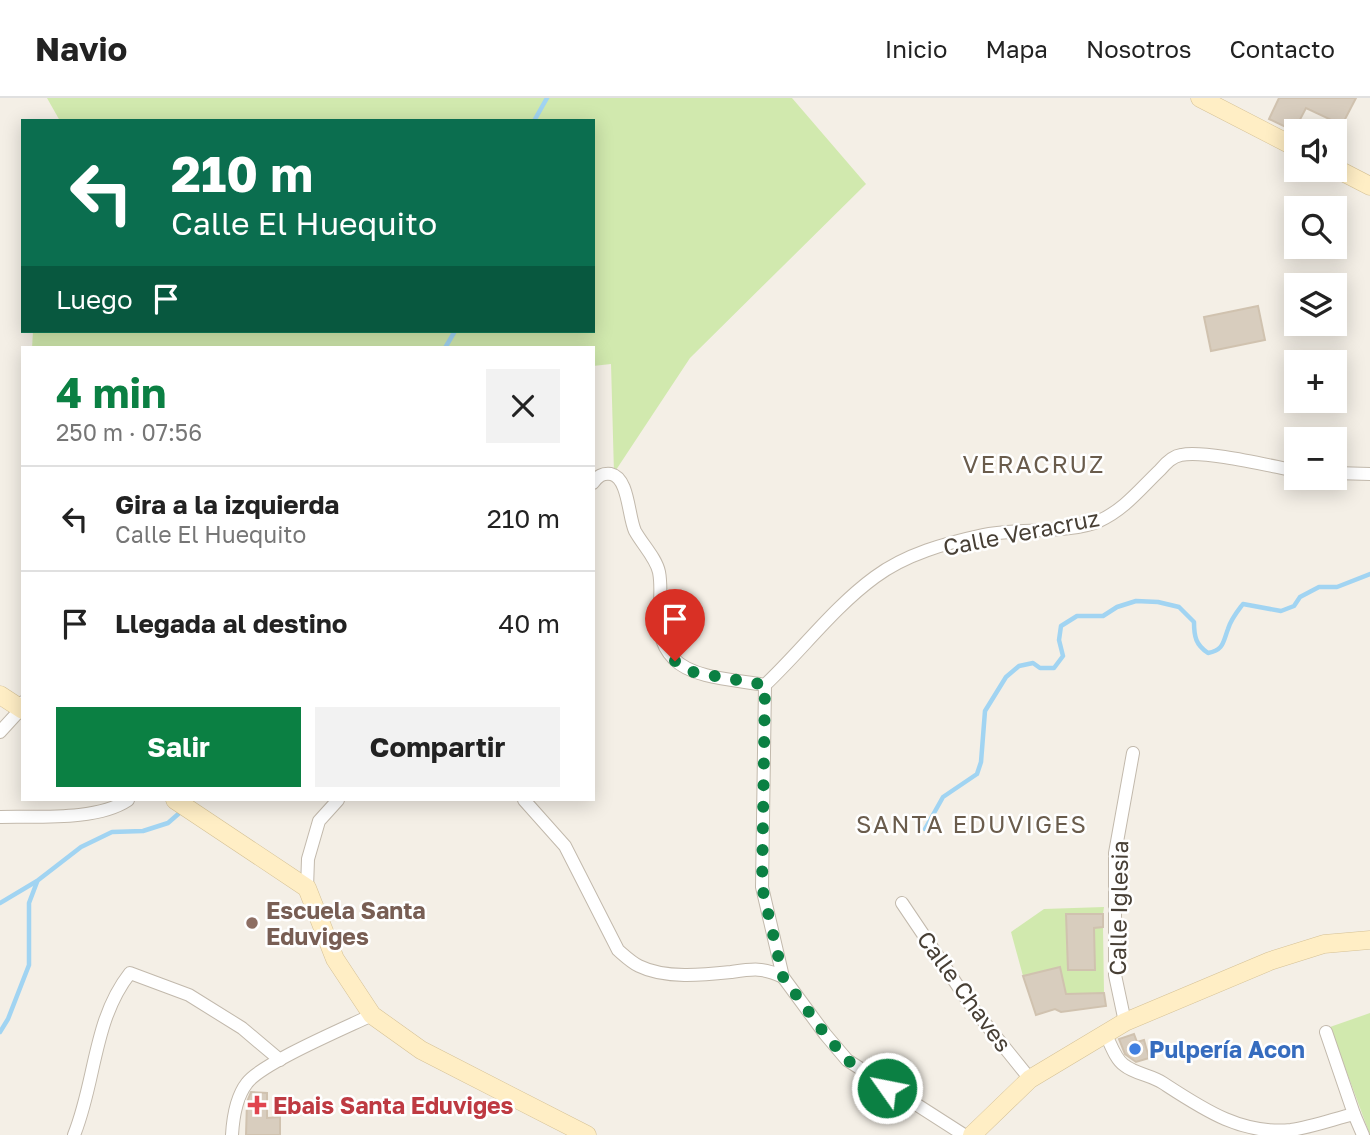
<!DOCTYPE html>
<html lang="es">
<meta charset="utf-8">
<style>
body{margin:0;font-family:"Golos Text",sans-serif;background:#f2f2f2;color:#222;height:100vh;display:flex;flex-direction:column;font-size:26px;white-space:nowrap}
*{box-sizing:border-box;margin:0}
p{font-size:23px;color:#767676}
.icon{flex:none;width:38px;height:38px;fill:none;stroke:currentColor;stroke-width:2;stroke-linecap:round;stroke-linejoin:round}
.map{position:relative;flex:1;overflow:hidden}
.drawer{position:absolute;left:21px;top:248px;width:574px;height:455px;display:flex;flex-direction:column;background:#fff;border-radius:0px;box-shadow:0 4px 18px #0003}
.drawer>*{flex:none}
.banner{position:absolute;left:21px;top:21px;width:574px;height:214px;border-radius:0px;box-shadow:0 4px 18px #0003;background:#0b6e4f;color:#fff;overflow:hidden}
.controls{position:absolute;left:1284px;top:21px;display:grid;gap:14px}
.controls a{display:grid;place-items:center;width:63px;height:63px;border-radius:0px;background:#fff;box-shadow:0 4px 18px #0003;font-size:35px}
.pin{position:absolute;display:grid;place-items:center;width:60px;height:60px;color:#fff;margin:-72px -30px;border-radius:50% 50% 50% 0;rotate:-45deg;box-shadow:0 0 7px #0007}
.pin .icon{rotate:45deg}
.me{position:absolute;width:77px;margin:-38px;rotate:303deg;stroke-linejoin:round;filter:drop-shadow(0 0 5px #0008)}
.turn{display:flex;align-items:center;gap:24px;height:147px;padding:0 35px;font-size:32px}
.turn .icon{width:91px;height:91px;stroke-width:2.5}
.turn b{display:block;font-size:49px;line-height:60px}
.then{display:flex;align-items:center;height:66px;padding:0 35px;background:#0003;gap:14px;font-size:26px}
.round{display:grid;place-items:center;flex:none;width:74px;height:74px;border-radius:0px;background:#f2f2f2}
.summary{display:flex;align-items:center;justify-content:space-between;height:119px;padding:0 35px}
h1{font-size:42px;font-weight:700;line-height:52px;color:#0b8043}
.primary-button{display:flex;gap:14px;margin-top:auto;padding:14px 35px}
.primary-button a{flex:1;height:80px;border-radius:0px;background:#0b8043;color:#fff;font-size:28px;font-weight:700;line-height:80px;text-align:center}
.primary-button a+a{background:#f2f2f2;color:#222}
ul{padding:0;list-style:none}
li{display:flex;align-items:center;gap:21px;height:105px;padding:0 35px;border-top:2px solid #e0e0e0}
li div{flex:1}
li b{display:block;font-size:26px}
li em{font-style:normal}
header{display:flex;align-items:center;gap:42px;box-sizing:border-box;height:98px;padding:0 35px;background:#fff;border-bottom:2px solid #e0e0e0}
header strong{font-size:33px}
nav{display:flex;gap:38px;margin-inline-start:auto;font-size:24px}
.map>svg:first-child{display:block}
</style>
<header>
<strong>Navio</strong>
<nav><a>Inicio</a><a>Mapa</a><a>Nosotros</a><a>Contacto</a></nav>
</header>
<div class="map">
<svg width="1370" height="1037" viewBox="0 0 1370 1037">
<rect width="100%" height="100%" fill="#f4efe6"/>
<g fill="#d1e9ae">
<polygon points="47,0 792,0 866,86 690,260 614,375 611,266 593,268 593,250 32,250 33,233 593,233 593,23 60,23"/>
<polygon points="1104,809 1103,816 1066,817 1068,872 1095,872 1094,830 1103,829 1104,895 1066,896 1060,869 1023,878 1011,834 1044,811"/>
<polygon points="1370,915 1370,1037 1330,929"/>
</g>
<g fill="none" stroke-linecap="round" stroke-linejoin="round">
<g stroke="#a1d4f2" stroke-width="4.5">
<polyline points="534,23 547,0"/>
<polyline points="445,250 455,233"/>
<path d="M925,731L943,699L977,676L981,664L985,613L1006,579L1019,568L1033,565L1040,570H1054L1063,558L1059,542L1061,528L1077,518H1103L1117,509L1136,503L1158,504L1179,509L1194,524C1194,539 1196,547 1208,555C1224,552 1223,544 1228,531C1231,521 1237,514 1243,506L1281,513L1294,508L1300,499L1319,489H1337L1370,476"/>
<polyline points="0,805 37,783 81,749 112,734 143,733 168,725 184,711"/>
<polyline points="0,934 8,921 29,867 29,805 37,784"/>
</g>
</g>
<g fill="#d8cdbe" stroke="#d0c2af" stroke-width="2">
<polygon points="1279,0 1356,0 1342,27 1306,10 1294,33 1269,21"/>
<polygon points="1258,208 1265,242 1211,253 1204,219"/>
<polygon points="1066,816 1103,816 1103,829 1094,830 1095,872 1068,872"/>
<polygon points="1060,869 1066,896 1104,895 1106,908 1061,914 1055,911 1036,917 1023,878"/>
<polygon points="1134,936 1137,944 1144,942 1149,960 1136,964 1125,956 1119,941"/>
<polygon points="251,994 267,995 267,1020 280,1019 280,1037 246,1037 247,1004"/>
</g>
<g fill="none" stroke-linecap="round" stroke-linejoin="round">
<g stroke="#c2b9ac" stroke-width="14">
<g id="street">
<polyline points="1335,375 1370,376"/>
<path d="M593,385C598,378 602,375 611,376C629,380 628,418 635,433C642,446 656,460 659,474C665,505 649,536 674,561C693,581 738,582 765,587"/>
<polyline points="0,634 21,611 23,604"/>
<path d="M524,702L565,748L618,852C625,858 631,864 639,868C665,881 703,877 731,874C752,871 763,869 783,879"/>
<path d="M0,719C37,718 97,723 128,702"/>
<polyline points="307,790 308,761 319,723 338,702"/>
<polyline points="902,805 972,909 1030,981"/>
<polyline points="1125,924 1115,877 1115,755 1133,655"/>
<path d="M1105,935C1110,944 1115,961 1124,967C1135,976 1151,977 1163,985C1203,1011 1241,1037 1291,1032C1312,1029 1334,1021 1354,1016L1326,934"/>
<polyline points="1354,1016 1363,1037"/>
<path d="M74,1037C96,983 93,922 130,875L189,897L242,930L280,962"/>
<path d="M232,1037C233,1020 236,999 247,985C262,965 345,930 372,917"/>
<path d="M964,1037L847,962L825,936L783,879L762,789L765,587C802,552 834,509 875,479C906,456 946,445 983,437C1017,430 1070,436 1099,423C1124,412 1141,390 1160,372C1165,366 1173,358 1181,357C1205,352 1270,368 1297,373"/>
</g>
</g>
<g stroke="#d5c195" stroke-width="19">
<g id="secondary">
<polyline points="1200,0 1297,50"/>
<polyline points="1335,70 1370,88"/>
<polyline points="0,597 23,612"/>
<polyline points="175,702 307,790 335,861 372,917 421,952 587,1037"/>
<polyline points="972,1037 1030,981 1125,924 1270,863 1324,846 1370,842"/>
</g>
</g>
<use href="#street" stroke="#fff" stroke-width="12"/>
<use href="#secondary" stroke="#ffeec5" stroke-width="18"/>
</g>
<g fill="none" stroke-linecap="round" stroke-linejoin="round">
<polyline stroke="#0b8043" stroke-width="12" stroke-dasharray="0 21.6" points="675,563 693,574 765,587 762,789 783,879 825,936 847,962 887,990"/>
</g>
<circle fill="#8d6e63" stroke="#fff" stroke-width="2.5" cx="252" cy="825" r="7"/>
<circle fill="#3f7fe0" stroke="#fff" stroke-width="2.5" cx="1135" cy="951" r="7"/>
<path fill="#e0444e" stroke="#fff" stroke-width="2.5" d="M253.5 996.5h7v7h7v7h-7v7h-7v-7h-7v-7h7z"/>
<g text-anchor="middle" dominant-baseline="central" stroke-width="5" stroke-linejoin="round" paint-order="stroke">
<g font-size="23" fill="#473f35" stroke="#fff">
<text transform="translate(1021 434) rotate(-11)">Calle Veracruz</text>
<text transform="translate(1118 810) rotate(-89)">Calle Iglesia</text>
<text transform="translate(965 893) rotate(54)">Calle Chaves</text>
</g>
<g font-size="23" font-weight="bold" fill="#785e54" stroke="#fff" text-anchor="start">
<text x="266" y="812">Escuela Santa<tspan x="266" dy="26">Eduviges</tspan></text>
</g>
<g font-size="23" font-weight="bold" fill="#366cbe" stroke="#fff" text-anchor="start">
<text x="1149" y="951">Pulpería Acon</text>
</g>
<g font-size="23" font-weight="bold" fill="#be3a42" stroke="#fff" text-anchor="start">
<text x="273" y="1007">Ebais Santa Eduviges</text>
</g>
<g font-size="24" letter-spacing="2" fill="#6a5c4c" stroke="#fff">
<text x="1034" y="365">VERACRUZ</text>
<text x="972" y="725">SANTA EDUVIGES</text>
</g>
</g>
</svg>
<div class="controls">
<a><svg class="icon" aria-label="sound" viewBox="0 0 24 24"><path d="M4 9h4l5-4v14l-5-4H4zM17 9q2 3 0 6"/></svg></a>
<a><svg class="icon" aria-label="search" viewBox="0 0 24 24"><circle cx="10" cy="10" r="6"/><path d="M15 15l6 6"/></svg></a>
<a><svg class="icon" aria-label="layers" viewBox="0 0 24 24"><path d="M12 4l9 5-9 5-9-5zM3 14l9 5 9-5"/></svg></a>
<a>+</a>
<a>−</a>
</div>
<div class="pin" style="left:675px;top:563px;background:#d93025"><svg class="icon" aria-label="arrive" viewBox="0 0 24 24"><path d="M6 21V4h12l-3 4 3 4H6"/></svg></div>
<svg class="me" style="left:887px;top:990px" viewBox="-20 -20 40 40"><circle r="17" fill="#0b8043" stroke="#fff" stroke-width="3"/><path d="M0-11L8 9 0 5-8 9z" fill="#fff"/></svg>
<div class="banner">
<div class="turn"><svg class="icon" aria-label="left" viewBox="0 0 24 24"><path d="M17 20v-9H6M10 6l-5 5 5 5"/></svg><div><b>210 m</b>Calle El Huequito</div></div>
<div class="then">Luego<svg class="icon" aria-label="arrive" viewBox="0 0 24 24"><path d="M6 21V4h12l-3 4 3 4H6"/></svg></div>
</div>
<section class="drawer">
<div class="summary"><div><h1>4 min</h1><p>250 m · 07:56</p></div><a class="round"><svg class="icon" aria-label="close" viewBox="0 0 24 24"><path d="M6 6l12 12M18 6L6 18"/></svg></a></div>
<ul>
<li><svg class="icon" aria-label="left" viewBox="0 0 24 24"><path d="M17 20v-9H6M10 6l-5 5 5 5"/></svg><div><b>Gira a la izquierda</b><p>Calle El Huequito</p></div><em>210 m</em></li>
<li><svg class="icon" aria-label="arrive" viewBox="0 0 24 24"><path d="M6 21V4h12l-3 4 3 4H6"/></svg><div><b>Llegada al destino</b></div><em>40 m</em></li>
</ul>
<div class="primary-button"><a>Salir</a><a>Compartir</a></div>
</section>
</div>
